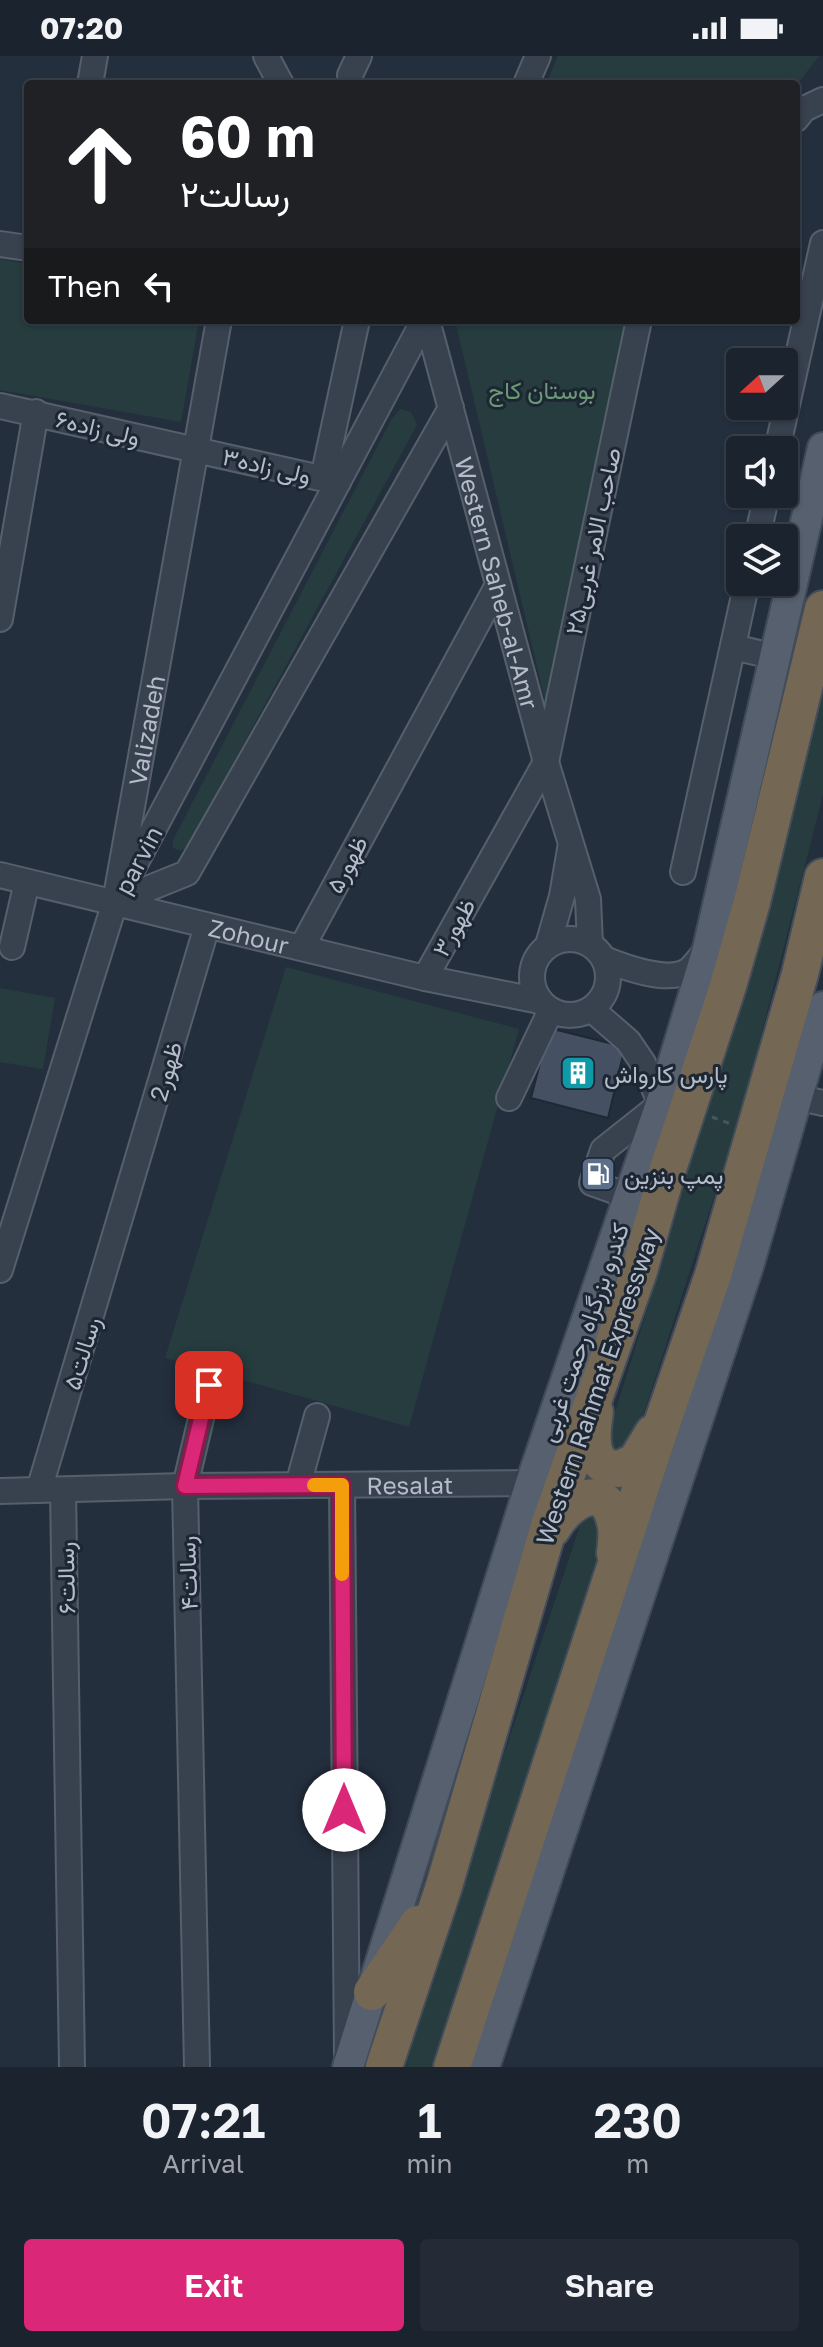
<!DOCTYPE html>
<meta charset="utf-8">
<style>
body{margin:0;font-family:"Golos Text",Vazirmatn,sans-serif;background:#242b36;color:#f1f3f6;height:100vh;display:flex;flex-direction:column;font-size:30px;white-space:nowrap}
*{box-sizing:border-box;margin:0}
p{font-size:26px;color:#a0a4aa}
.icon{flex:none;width:44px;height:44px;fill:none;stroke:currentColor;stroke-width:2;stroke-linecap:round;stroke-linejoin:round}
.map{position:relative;height:2011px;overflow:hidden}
.details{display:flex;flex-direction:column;background:#1b232e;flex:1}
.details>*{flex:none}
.top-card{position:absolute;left:24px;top:24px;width:776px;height:244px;border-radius:8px;box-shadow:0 2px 6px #0004,0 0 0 2px #39404a;background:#202124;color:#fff;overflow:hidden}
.needle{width:52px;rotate:249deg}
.buttons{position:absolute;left:726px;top:292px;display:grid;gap:16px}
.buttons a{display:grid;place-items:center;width:72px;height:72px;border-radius:8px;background:#1b232e;box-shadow:0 2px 6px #0004,0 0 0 2px #39404a;font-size:40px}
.pin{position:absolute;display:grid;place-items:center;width:68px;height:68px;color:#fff;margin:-34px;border-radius:16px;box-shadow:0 4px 12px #0006}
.me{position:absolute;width:88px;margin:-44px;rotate:0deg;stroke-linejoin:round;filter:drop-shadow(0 0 6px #0008)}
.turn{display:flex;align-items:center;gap:28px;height:168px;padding:0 24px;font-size:36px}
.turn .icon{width:104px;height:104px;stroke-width:2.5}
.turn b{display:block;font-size:56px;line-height:68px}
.then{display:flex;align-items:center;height:76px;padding:0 24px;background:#0003;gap:16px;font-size:30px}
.eta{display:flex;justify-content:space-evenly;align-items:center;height:136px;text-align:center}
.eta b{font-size:48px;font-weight:600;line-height:56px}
.primary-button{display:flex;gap:16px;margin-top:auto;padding:16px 24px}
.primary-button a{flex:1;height:92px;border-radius:8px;background:#db2777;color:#fff;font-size:32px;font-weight:600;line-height:92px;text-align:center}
.primary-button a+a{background:#242b36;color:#f1f3f6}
.status{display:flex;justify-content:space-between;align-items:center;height:56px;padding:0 40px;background:#1b232e;direction:ltr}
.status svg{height:22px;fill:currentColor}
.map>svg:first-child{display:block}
</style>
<div class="status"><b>07:20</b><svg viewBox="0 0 49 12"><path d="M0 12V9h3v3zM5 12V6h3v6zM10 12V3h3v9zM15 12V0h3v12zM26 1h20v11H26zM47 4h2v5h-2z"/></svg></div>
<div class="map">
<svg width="823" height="2011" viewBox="0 0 823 2011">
<rect width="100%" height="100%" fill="#242f3e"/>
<g fill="#263c3f">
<polygon points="558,0 819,0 796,30 796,28 546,28"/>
<polygon points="0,203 28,208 28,264 199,264 181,366 0,334"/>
<polygon points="455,264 628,264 545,645"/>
<polygon points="400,353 411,356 417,369 189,788 181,795 173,792 173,784 391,364"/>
<polygon points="823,610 823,739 741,1057 632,1394 612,1399 606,1385 657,1222 751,895"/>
<polygon points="286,911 519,973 409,1371 165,1302"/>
<polygon points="0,932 55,942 43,1013 0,1006"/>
<polygon points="593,1454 607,1483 535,1716 433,2011 406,2011 443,1881 580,1470"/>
</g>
<polygon fill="#455162" stroke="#1f2835" stroke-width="2" points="549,972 625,991 608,1062 531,1042"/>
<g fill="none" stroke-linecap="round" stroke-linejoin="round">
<g stroke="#565f6c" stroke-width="28">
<g id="minor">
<polyline points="266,0 281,28"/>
<polyline points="350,19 359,0"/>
<polyline points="90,28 95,0"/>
<polyline points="526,28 538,0"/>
<polyline points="796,63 804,53 823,44"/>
<polyline points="0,188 28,192"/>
<path id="s1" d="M427,264L546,706L588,843L590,888"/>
<polyline points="0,350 338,426"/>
<polyline points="777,394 823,187"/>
<polyline points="323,422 357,264"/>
<polyline points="757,482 767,438"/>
<polyline points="0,563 36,356"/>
<polyline points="733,591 776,601"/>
<polyline points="683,816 747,526"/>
<path id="s2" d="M0,819L425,922L540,945"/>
<polyline points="125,827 424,264"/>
<polyline points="115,846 187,817 451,352"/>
<circle cx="570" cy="921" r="38"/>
<polyline points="548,889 562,840 570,793"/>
<polyline points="12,891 27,826"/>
<polyline points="302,891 498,529"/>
<path d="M604,903C624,911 669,928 689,914C695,909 701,900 706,895"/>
<polyline points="425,922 546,706 639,264"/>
<polyline points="591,953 628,985 643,1007 661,1048 603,1094 592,1127 620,1137 625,1153"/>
<polyline points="797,1041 823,1047"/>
<polyline points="509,1042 551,954"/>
<path id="s3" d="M0,1214L115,846L219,264"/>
<polyline points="298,1429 317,1360"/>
<polyline points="342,1429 347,1998"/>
<polyline points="39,1434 207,870"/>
<polyline points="63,1434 72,2011"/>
<path id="s4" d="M0,1435L185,1430L531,1427"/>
<polyline points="197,2011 185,1430 209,1329"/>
</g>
</g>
<g stroke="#414a57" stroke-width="34">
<g id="major">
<polyline points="348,2011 531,1427 661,1048 708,893 823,392"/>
<polyline points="484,2011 748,1210 823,951"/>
</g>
</g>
<g stroke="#434c59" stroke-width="40">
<g id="highway">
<path d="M595,1356C591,1381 588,1413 620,1413L636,1405L653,1377"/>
<path d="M552,1473C567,1446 605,1421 615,1466C618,1476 616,1487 615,1497"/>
<polyline points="372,1936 418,1868"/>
<polyline points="384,2011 444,1830 550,1467 639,1215 668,1113 728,930 752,846 823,553"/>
<polyline points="452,2011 656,1385 713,1219 800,918 823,821"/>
</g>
</g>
<polyline stroke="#44595c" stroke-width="3" stroke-dasharray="6 6" stroke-linecap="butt" points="712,1061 731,1068"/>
<use href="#minor" stroke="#38414e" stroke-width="24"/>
<use href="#major" stroke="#56606e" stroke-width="30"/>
<use href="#highway" stroke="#746855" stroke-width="36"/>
</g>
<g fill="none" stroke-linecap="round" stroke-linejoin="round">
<g stroke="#8e194d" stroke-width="20">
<polyline id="route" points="209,1329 185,1430 342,1429 344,1754"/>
</g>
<use href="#route" stroke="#db2777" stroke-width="14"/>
<polyline stroke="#f59e0b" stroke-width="14" points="314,1429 342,1429 342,1518"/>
</g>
<defs>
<g id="building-square" transform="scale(1.8)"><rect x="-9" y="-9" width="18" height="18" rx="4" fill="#0f9aa8" stroke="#1d2633"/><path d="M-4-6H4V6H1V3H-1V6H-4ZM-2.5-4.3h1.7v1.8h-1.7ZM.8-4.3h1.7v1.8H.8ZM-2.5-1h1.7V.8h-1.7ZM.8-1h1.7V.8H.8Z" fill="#fff"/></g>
<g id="fuel-square" transform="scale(1.8)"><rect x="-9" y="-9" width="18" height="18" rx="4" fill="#5c6f8a" stroke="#1d2633"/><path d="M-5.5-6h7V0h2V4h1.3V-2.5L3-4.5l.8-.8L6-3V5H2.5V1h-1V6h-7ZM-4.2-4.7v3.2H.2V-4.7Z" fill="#fff"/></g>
</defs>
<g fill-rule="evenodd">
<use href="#building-square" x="578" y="1017"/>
<use href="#fuel-square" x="598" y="1118"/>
</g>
<g text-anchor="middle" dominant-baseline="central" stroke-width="6" stroke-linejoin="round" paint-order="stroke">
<g font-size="24" fill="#6b9a76" stroke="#1d2633">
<text x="542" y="333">بوستان کاج</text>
</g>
<g font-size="24" fill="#b4bcc9" stroke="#1d2633">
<text transform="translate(98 371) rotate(13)">ولی زاده۶</text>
<text transform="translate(267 409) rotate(13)">ولی زاده۳</text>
<text transform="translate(592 485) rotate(-78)">صاحب الامر غربی۲۵</text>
<text stroke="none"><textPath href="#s1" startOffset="272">Western Saheb-al-Amr</textPath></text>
<text stroke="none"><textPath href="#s3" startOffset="560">Valizadeh</textPath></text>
<text transform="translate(138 804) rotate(-62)">parvin</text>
<text transform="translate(346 808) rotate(-62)">ظهور۵</text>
<text transform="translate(453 871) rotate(-61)">ظهور۳</text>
<text stroke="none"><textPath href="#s2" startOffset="256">Zohour</textPath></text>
<text transform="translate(165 1015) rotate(-74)">2ظهور</text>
<text transform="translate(583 1276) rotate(-71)">کندرو بزرگراه رحمت غربی</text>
<text transform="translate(81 1297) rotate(-73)">رسالت۵</text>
<text transform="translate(597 1330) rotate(-71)">Western Rahmat Expressway</text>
<text stroke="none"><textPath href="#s4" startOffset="410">Resalat</textPath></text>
<text transform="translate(187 1517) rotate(-92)">رسالت۴</text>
<text transform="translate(65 1522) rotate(-91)">رسالت۶</text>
</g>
<g font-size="24" fill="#b4bcc9" stroke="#1d2633" text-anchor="start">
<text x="604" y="1017">پارس کارواش</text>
<text x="624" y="1118">پمپ بنزین</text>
</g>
</g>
</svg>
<div class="buttons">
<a><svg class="needle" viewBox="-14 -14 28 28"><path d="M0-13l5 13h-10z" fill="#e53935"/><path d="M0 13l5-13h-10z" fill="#a0a4aa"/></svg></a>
<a><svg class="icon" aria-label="sound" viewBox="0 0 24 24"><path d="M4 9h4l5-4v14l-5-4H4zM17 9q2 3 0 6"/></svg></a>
<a><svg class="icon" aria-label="layers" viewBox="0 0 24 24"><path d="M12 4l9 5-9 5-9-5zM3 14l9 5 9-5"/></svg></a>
</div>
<div class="pin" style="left:209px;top:1329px;background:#d93025"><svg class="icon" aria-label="arrive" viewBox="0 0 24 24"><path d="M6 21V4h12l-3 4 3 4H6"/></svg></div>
<svg class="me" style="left:344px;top:1754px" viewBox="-20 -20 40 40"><circle r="19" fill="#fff"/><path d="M0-13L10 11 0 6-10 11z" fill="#db2777"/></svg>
<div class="top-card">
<div class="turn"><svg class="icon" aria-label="ahead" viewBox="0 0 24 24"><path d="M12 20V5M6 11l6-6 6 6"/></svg><div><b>60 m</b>رسالت۲</div></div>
<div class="then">Then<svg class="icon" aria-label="left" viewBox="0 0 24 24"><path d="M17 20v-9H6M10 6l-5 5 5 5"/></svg></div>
</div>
</div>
<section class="details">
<div class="eta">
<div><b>07:21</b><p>Arrival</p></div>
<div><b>1</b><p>min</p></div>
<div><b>230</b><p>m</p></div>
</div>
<div class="primary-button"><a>Exit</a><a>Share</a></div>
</section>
